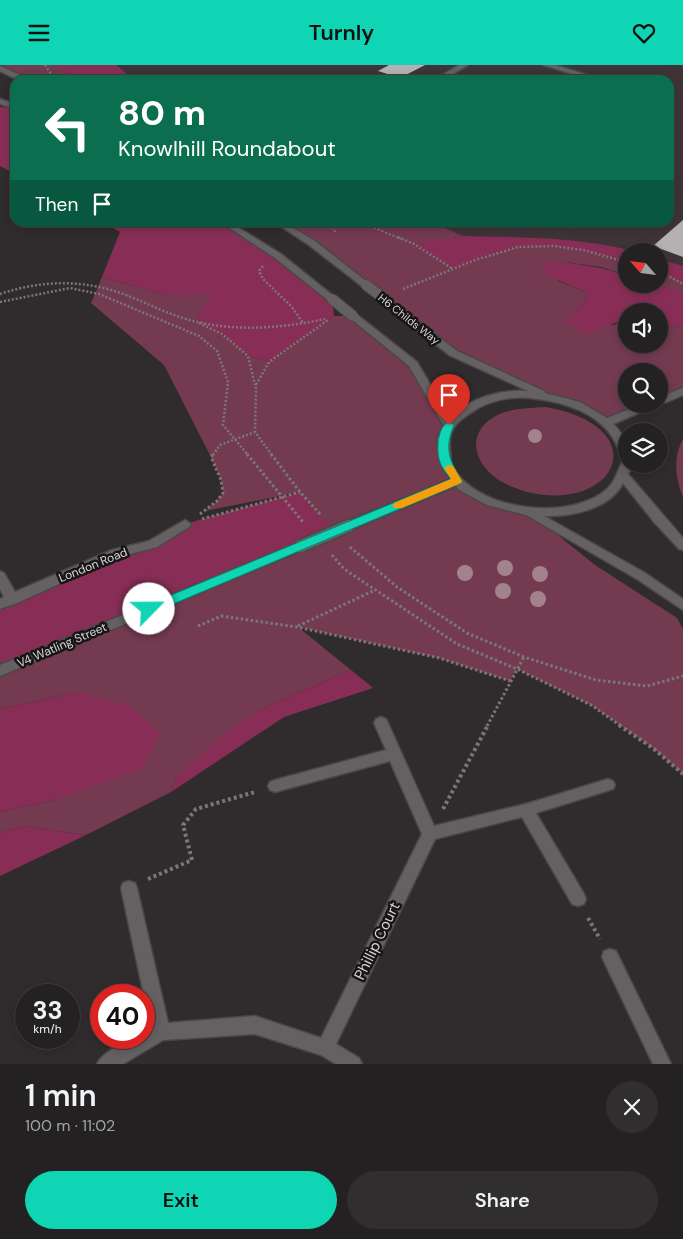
<!DOCTYPE html>
<meta charset="utf-8">
<style>
body{margin:0;font-family:"DM Sans",sans-serif;background:#302e2f;color:#f1f3f6;height:100vh;display:flex;flex-direction:column;font-size:19px;white-space:nowrap}
*{box-sizing:border-box;margin:0}
p{font-size:16px;color:#a3a3a5}
.icon{flex:none;width:28px;height:28px;fill:none;stroke:currentColor;stroke-width:2;stroke-linecap:round;stroke-linejoin:round}
.map{position:relative;height:999px;overflow:hidden}
.drawer{display:flex;flex-direction:column;background:#242122;flex:1}
.drawer>*{flex:none}
.top-card{position:absolute;left:10px;top:10px;width:664px;height:152px;border-radius:15px;box-shadow:0 2px 8px #0003,0 0 0 1px #413e40;background:#0b6e4f;color:#fff;overflow:hidden}
.needle{width:32px;rotate:298deg}
.controls{position:absolute;left:618px;top:178px;display:grid;gap:10px}
.controls a{display:grid;place-items:center;width:50px;height:50px;border-radius:50%;background:#242122;box-shadow:0 2px 8px #0003,0 0 0 1px #413e40;font-size:25px}
.speed{position:absolute;left:15px;top:919px;display:flex;gap:10px;font-size:25px;font-weight:700;text-align:center}
.speed>*{display:grid;place-content:center;width:65px;height:65px;border-radius:50%;background:#242122;box-shadow:0 2px 8px #0003,0 0 0 1px #413e40;line-height:1}
.speed small{font-size:12px;font-weight:400}
.speed .limit{border:8px solid #d22;background:#fff;color:#111}
.pin{position:absolute;display:grid;place-items:center;width:42px;height:42px;color:#fff;margin:-51px -21px;border-radius:50% 50% 50% 0;rotate:-45deg;box-shadow:0 0 5px #0007}
.pin .icon{rotate:45deg}
.me{position:absolute;width:55px;margin:-28px;rotate:67deg;stroke-linejoin:round;filter:drop-shadow(0 0 4px #0008)}
.turn{display:flex;align-items:center;gap:18px;height:105px;padding:0 25px;font-size:22px}
.turn .icon{width:65px;height:65px;stroke-width:2.5}
.turn b{display:block;font-size:35px;line-height:42px}
.then{display:flex;align-items:center;height:48px;padding:0 25px;background:#0003;gap:10px;font-size:19px}
.round{display:grid;place-items:center;flex:none;width:52px;height:52px;border-radius:26px;background:#302e2f}
.summary{display:flex;align-items:center;justify-content:space-between;height:85px;padding:0 25px}
h1{font-size:30px;font-weight:600;line-height:38px}
.button{display:flex;gap:10px;margin-top:auto;padding:10px 25px}
.button a{flex:1;height:58px;border-radius:30px;background:#0fd5b4;color:#111;font-size:20px;font-weight:600;line-height:58px;text-align:center}
.button a+a{background:#302e2f;color:#f1f3f6}
header{display:flex;justify-content:space-between;align-items:center;height:65px;padding:0 25px;background:#0fd5b4;color:#111;font-size:22px;font-weight:600}
.map>svg:first-child{display:block}
</style>
<header><svg class="icon" aria-label="menu" viewBox="0 0 24 24"><path d="M4 6h16M4 12h16M4 18h16"/></svg>Turnly<svg class="icon" aria-label="heart" viewBox="0 0 24 24"><path d="M12 20l-8-8c-3-5 5-10 8-4 3-6 11-1 8 4z"/></svg></header>
<div class="map">
<svg width="683" height="999" viewBox="0 0 683 999">
<rect width="100%" height="100%" fill="#302c2d"/>
<polygon fill="#3e3437" points="116,0 683,0 683,201 659,194 659,186 633,186 617,182 535,173 463,171 434,158 669,158 669,15 135,15"/>
<g fill="#733a50">
<polygon points="0,0 58,0 58,4 81,15 22,15 0,5"/>
<path d="M280,158H434L463,171L415,180L454,204C473,196 499,184 520,182C556,178 591,187 626,197V210L601,202L564,197L558,216L588,228L584,239L565,257L614,260L626,254V279H659V259L673,262L683,261V326L659,336V306H626V339H651L607,357L453,288L312,178Z"/>
<polygon points="659,206 683,219 683,229 654,219 659,219"/>
<polygon points="102,212 165,230 213,230 195,256 222,269 248,291 269,297 334,251 353,251 413,299 449,360 445,396 471,427 529,447 595,500 677,553 683,564 683,709 654,684 591,640 517,604 510,616 439,593 298,562 351,605 262,644 176,713 171,727 86,770 24,761 0,768 0,747 58,734 78,627 0,644 0,606 310,441 300,427 205,446 217,436 223,428 221,415 211,392 164,300 91,238"/>
<path d="M546,342C657,362 617,449 527,427C514,423 500,418 490,408C467,385 473,358 505,347C518,343 532,343 546,342Z"/>
<path d="M683,374V432C675,413 673,392 683,374Z"/>
</g>
<g fill="#882e56">
<polygon points="58,0 116,0 135,15 81,15 58,4"/>
<polygon points="0,42 15,43 15,109 0,101"/>
<polygon points="104,158 226,158 278,191 332,234 334,251 269,297 248,291 222,269 195,256 212,230 165,230 102,212 120,167"/>
<path d="M463,171C516,172 582,172 633,186H626V197C591,187 556,178 520,182C499,184 473,196 454,204L414,179Z"/>
<polygon points="659,194 683,201 683,219 659,206"/>
<polygon points="564,197 601,203 626,210 626,219 654,219 680,227 683,229 683,261 673,262 659,259 659,246 626,246 626,254 586,269 564,257 584,239 588,228 541,208 545,198"/>
<polygon points="300,427 310,441 335,466 0,606 0,539 116,488 153,479 185,459"/>
<polygon points="351,605 373,623 284,652 171,727 176,713 215,676 262,644"/>
<polygon points="78,627 132,642 160,669 141,704 58,734 0,747 0,644"/>
<polygon points="24,761 86,770 0,811 0,768"/>
</g>
<g fill="#b5b1b2">
<polygon points="389,0 425,0 400,13 378,6"/>
<polygon points="683,155 683,192 653,181"/>
</g>
<g fill="none" stroke-linecap="round" stroke-linejoin="round">
<g stroke="#4a4748" stroke-width="3">
<g id="service">
<polygon points="543,0 555,0 604,15 592,15"/>
<polygon points="530,158 578,158 579,159 575,162 534,161"/>
</g>
</g>
<g stroke="#4a4748" stroke-width="3">
<g id="minor">
<polygon points="459,0 468,0 443,15 434,15"/>
<polygon points="185,455 191,459 189,462 157,482 119,492 17,538 0,544 0,534 4,532 0,524 0,506 4,508 15,527 112,485 149,476"/>
<path d="M381,652L386,654L388,658L434,761L526,739L608,714L613,716L615,720L613,724L536,748L584,829L586,834L584,839L578,841L572,839L522,752L435,774L336,979L359,993L362,999H336L321,990L255,969L163,975L123,999H97C102,987 131,972 144,972V967L151,963L121,823L123,818L129,816L135,818L137,823L168,958L255,951L321,973L422,769L390,696L275,727L270,725L268,721L270,717L275,715L386,685L374,658L376,654Z"/>
<polygon points="610,884 616,886 671,999 653,999 602,892 604,886"/>
</g>
</g>
<g stroke="#4a4748" stroke-width="3">
<g id="tertiary">
<polygon points="0,1 27,13 28,15 18,15 0,6"/>
<polygon points="0,34 15,39 15,44 0,39"/>
<polygon points="222,158 231,158 281,189 337,234 332,237 329,236 275,193"/>
<polygon points="276,158 285,158 315,176 371,220 369,222 363,222 309,180"/>
<path d="M390,235L457,286L544,326L545,328L580,337L607,353L642,339H656L655,341L613,359C623,368 627,377 626,391L622,390C618,383 615,376 611,370C593,345 559,336 530,333C509,331 487,336 469,349C454,359 448,366 450,386C451,390 450,397 452,401C477,447 572,457 608,423C615,417 618,404 623,396L626,395V399H633L628,409L683,473V485L679,484L654,457L623,418C610,444 571,452 544,451L645,508L683,534V545L637,514L526,450L487,440L459,425L456,421L352,464H344L342,461L344,458L451,414L441,401L437,374L444,361L409,301L350,253V249H356L417,297L450,353C469,333 501,324 528,326L449,290L387,240L385,238Z"/>
<path d="M683,323V330C675,333 666,339 657,339H659V332Z"/>
<polygon points="301,477 305,478 307,481 305,484 0,611 0,600"/>
</g>
</g>
<g stroke="#7b7778" stroke-width="2" stroke-dasharray="2 2" stroke-linecap="butt">
<polyline points="45,0 51,9 63,15"/>
<polyline points="331,158 336,169"/>
<polyline points="363,158 401,174"/>
</g>
<g stroke="#7b7778" stroke-width="2.5" stroke-dasharray="2 2" stroke-linecap="butt">
<polyline points="398,172 414,179 453,204"/>
<polyline points="263,201 259,206 263,214 292,242 303,258"/>
<polyline points="659,206 683,219"/>
<polyline points="403,224 475,195 518,182 553,181 583,185 626,197"/>
<path d="M0,229C42,215 84,214 126,230C149,239 170,250 193,256C237,267 282,263 325,254"/>
<polyline points="0,237 70,223 99,229 199,271 217,286 228,317 223,360 248,390"/>
<polyline points="199,258 222,269 248,291 255,320"/>
<polyline points="213,390 220,380 255,367"/>
<polyline points="272,390 255,367 256,320 269,297 328,255"/>
</g>
<g stroke="#7b7778" stroke-width="3" stroke-dasharray="2.5 2.5" stroke-linecap="butt">
<polyline points="247,389 303,457"/>
<polyline points="271,389 300,427 320,449"/>
<polyline points="200,449 217,436 223,428 221,415 211,392 213,389"/>
<polyline points="202,454 300,427"/>
<polyline points="350,482 397,522 467,568 524,592 596,615 647,621 683,611"/>
<polyline points="332,490 344,504 457,579 517,604 591,640 621,661"/>
<polyline points="198,561 221,551 297,562 439,593 510,616"/>
<polyline points="298,561 375,525"/>
<polyline points="487,661 524,592"/>
</g>
<g stroke="#7b7778" stroke-width="4" stroke-dasharray="3 3" stroke-linecap="butt">
<polyline points="619,660 654,684 683,709"/>
<polyline points="443,744 488,660"/>
<polyline points="148,814 192,795 183,760 196,744 255,727"/>
<polyline points="588,853 600,874"/>
</g>
<use href="#service" fill="#656163" fill-rule="evenodd"/>
<use href="#minor" fill="#656163" fill-rule="evenodd"/>
<use href="#tertiary" fill="#656163" fill-rule="evenodd"/>
<g stroke="#4a4748" stroke-width="12" stroke-linecap="butt">
<g id="tertiary-bridge-far1">
<polyline points="366,220 390,238"/>
<polyline points="332,234 353,251"/>
</g>
</g>
<g stroke="#4a4748" stroke-width="15" stroke-linecap="butt">
<polyline id="tertiary-bridge" points="301,481 348,461"/>
</g>
<use href="#tertiary-bridge-far1" stroke="#656163" stroke-width="10"/>
<use href="#tertiary-bridge" stroke="#656163" stroke-width="12"/>
</g>
<g fill="#a2838d">
<circle cx="535" cy="371" r="7"/>
<circle cx="505" cy="503" r="8"/>
<circle cx="465" cy="508" r="8"/>
<circle cx="540" cy="509" r="8"/>
<circle cx="503" cy="526" r="8"/>
<circle cx="538" cy="534" r="8"/>
</g>
<path fill="#0fd5b4" stroke="#0a8a75" d="M449,357L454,360C444,384 449,395 462,416L461,418L154,547H145L143,544L145,541L451,414C447,409 442,403 440,397C436,387 437,361 449,357Z"/>
<polygon fill="#f59e0b" points="449,400 453,401 462,416 461,418 402,443 394,443 393,440 394,438 451,414 444,403"/>
<g text-anchor="middle" dominant-baseline="central" stroke-width="5" stroke-linejoin="round" paint-order="stroke">
<g font-size="11" fill="#d9d6d7" stroke="#171516">
<text transform="translate(409 254) rotate(38)">H6 Childs Way</text>
</g>
<g font-size="12" fill="#d9d6d7" stroke="#171516">
<text transform="translate(93 500) rotate(-22)">London Road</text>
<text transform="translate(62 580) rotate(-23)">V4 Watling Street</text>
</g>
<g font-size="15" fill="#d9d6d7" stroke="#171516">
<text transform="translate(377 876) rotate(-64)">Phillip Court</text>
</g>
</g>
</svg>
<div class="controls">
<a><svg class="needle" viewBox="-14 -14 28 28"><path d="M0-13l5 13h-10z" fill="#e53935"/><path d="M0 13l5-13h-10z" fill="#a3a3a5"/></svg></a>
<a><svg class="icon" aria-label="sound" viewBox="0 0 24 24"><path d="M4 9h4l5-4v14l-5-4H4zM17 9q2 3 0 6"/></svg></a>
<a><svg class="icon" aria-label="search" viewBox="0 0 24 24"><circle cx="10" cy="10" r="6"/><path d="M15 15l6 6"/></svg></a>
<a><svg class="icon" aria-label="layers" viewBox="0 0 24 24"><path d="M12 4l9 5-9 5-9-5zM3 14l9 5 9-5"/></svg></a>
</div>
<div class="speed"><div>33<small>km/h</small></div><div class="limit">40</div></div>
<div class="pin" style="left:449px;top:360px;background:#d93025"><svg class="icon" aria-label="arrive" viewBox="0 0 24 24"><path d="M6 21V4h12l-3 4 3 4H6"/></svg></div>
<svg class="me" style="left:149px;top:544px" viewBox="-20 -20 40 40"><circle r="19" fill="#fff"/><path d="M0-13L10 11 0 6-10 11z" fill="#0fd5b4"/></svg>
<div class="top-card">
<div class="turn"><svg class="icon" aria-label="left" viewBox="0 0 24 24"><path d="M17 20v-9H6M10 6l-5 5 5 5"/></svg><div><b>80 m</b>Knowlhill Roundabout</div></div>
<div class="then">Then<svg class="icon" aria-label="arrive" viewBox="0 0 24 24"><path d="M6 21V4h12l-3 4 3 4H6"/></svg></div>
</div>
</div>
<section class="drawer">
<div class="summary"><div><h1>1 min</h1><p>100 m · 11:02</p></div><a class="round"><svg class="icon" aria-label="close" viewBox="0 0 24 24"><path d="M6 6l12 12M18 6L6 18"/></svg></a></div>
<div class="button"><a>Exit</a><a>Share</a></div>
</section>
